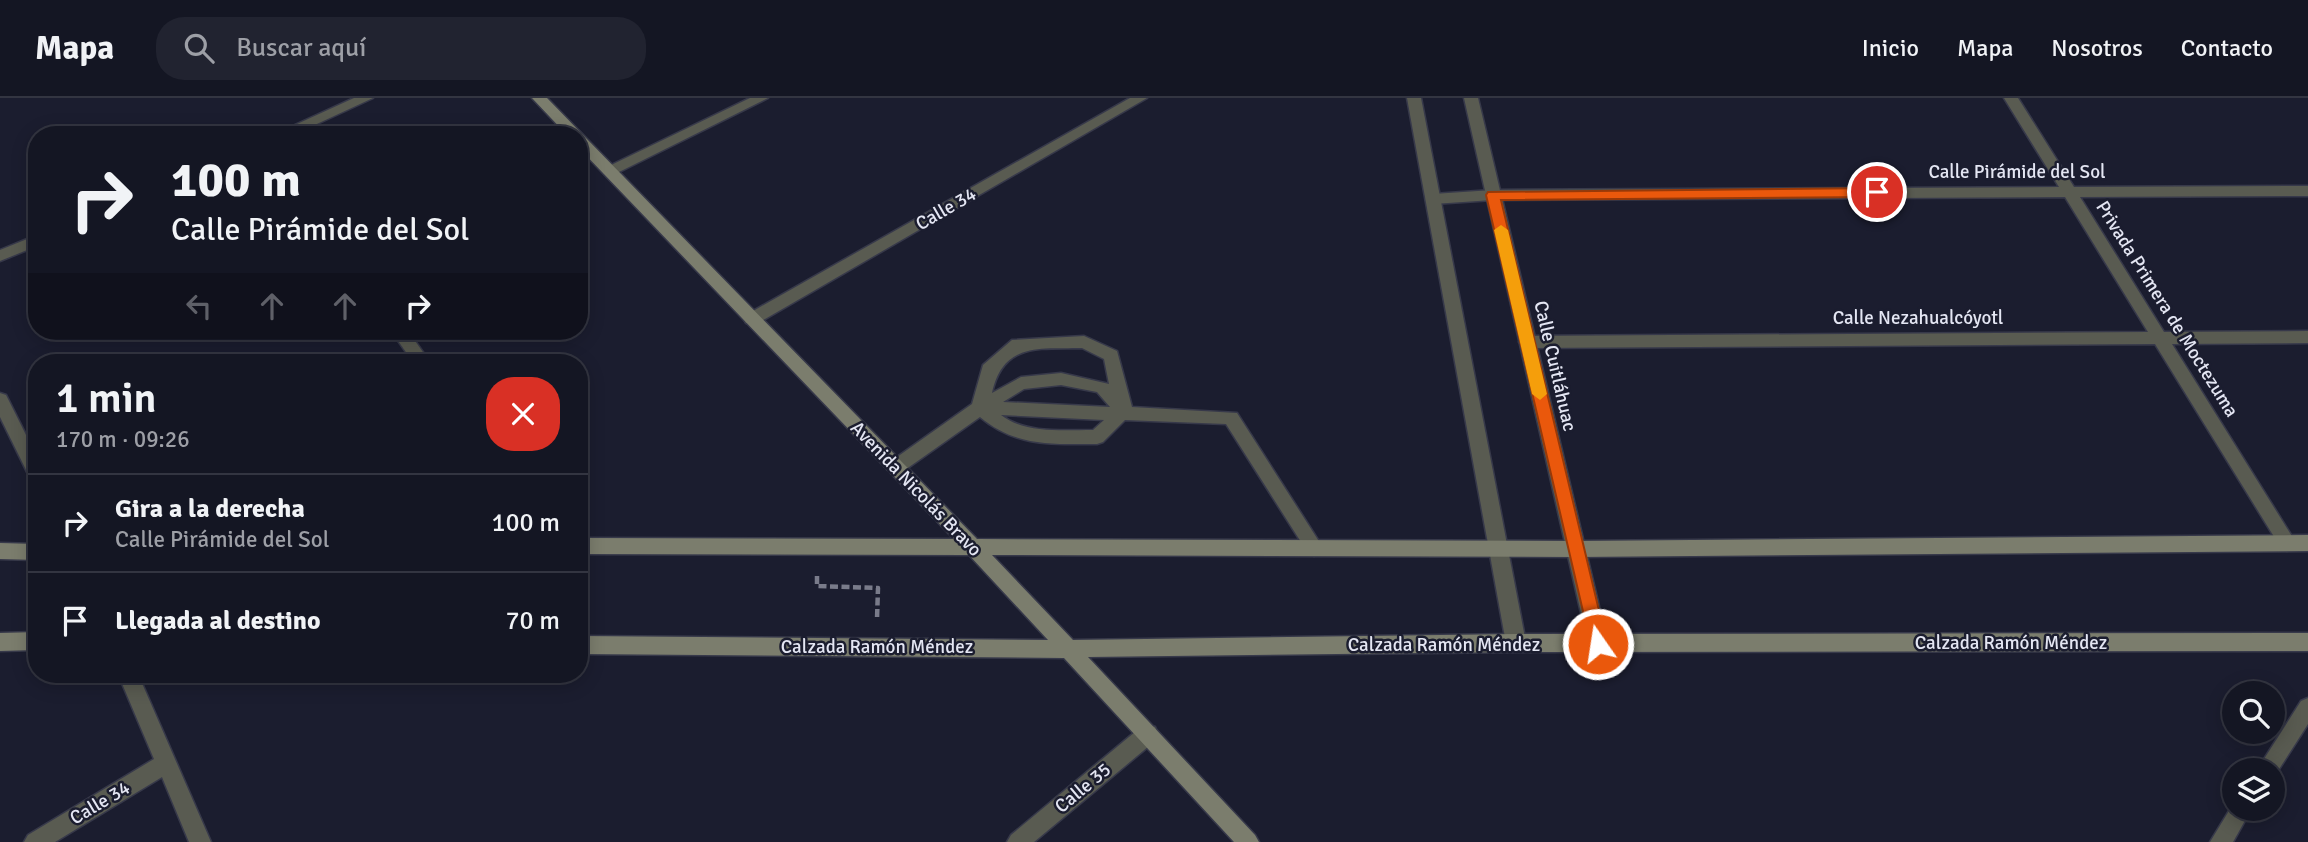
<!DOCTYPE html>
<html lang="es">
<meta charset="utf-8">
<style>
body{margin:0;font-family:Signika,sans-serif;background:#212330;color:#f1f3f6;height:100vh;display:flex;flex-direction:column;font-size:26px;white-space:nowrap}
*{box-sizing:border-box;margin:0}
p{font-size:23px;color:#9d9fa6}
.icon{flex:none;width:38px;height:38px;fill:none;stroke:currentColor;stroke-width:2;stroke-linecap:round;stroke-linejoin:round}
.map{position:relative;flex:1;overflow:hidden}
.drawer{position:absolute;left:28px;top:256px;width:560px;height:329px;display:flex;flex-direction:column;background:#141623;border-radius:28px;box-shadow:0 4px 18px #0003,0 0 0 2px #333541}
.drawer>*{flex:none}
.hud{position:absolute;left:28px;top:28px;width:560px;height:214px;border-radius:28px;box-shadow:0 4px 18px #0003,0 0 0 2px #333541;background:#141623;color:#f1f3f6;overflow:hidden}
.tools{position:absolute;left:2222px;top:583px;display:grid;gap:14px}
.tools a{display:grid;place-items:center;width:63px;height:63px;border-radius:50%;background:#141623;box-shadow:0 4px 18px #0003,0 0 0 2px #333541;font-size:35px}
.pin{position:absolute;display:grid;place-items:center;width:60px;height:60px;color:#fff;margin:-30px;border:4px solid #fff;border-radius:50%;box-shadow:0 2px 7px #0007}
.me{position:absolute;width:77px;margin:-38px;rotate:347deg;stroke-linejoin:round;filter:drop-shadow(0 0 5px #0008)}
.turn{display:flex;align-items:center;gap:24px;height:147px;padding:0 28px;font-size:32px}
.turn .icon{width:91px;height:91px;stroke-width:2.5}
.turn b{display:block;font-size:49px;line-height:60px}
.lanes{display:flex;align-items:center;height:66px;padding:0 28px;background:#0003;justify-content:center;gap:35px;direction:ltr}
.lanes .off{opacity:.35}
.round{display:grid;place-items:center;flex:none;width:74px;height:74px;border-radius:28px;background:#212330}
.summary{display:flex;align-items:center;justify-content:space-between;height:119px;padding:0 28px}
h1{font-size:42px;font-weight:600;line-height:52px}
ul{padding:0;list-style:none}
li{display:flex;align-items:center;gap:21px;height:98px;padding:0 28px;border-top:2px solid #333541}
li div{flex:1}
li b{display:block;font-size:26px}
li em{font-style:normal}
header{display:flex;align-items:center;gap:42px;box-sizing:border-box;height:98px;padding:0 35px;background:#141623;border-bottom:2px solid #333541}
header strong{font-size:33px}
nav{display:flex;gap:38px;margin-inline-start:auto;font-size:24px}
.search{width:490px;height:63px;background:#212330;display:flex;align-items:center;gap:18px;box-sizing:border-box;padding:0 24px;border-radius:28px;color:#9d9fa6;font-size:26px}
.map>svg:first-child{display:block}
</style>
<header>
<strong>Mapa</strong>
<div class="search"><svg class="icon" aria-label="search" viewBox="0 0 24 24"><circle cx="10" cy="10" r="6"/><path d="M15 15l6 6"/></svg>Buscar aquí</div>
<nav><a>Inicio</a><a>Mapa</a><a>Nosotros</a><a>Contacto</a></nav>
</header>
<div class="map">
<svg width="2308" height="744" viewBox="0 0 2308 744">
<rect width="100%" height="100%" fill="#1b1d2f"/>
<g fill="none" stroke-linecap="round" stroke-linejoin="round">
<g stroke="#37394a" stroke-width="3">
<path id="service" d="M1084,238L1117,253L1132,309L1237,315L1320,445L1323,450L1320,455L1314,458L1308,455L1226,326L1125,322L1103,344L1097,346C1052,346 1016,349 980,319L902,374H890L887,369L890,364L972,306L983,267L1012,242ZM1082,250L1104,261L1109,286L1061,275L1021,279L992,295C1003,244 1040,251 1082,250ZM1061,287L1097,294L1110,309L1003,304L1024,291ZM1001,317L1104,322L1093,332C1064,332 1025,336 1001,317Z"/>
</g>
<g stroke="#37394a" stroke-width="3">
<g id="minor">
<polygon points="354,0 373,0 293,37 273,37"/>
<polygon points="750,0 768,0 615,76 605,76 603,73 605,70"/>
<polygon points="1130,0 1147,0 758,225 746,225 744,221 746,217"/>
<polygon points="2004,0 2018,0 2074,89 2308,88 2308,98 2080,99 2164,234 2308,233 2308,245 2172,246 2293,440 2296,445 2293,450 2287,453 2281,450 2155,246 1527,250 1519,244 1527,238 2148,234 2065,99 1493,102 1433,106 1426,101 1433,96 1493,92 2059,89"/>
<polygon points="37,137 37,148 0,163 0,152"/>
<polygon points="391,233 408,233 430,264 413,264"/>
<polygon points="0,295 6,297 37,359 37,384 31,382 0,319"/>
<polygon points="118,576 138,576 211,744 189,744 162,679 55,744 24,744 28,737 154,661"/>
<polygon points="2308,600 2308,626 2274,679 2273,672 2257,672 2301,603"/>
<polygon points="1148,627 1155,629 1158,636 1155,643 1034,744 1007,744 1011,737 1141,629"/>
<polygon points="2235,703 2235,710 2252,710 2233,744 2210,744"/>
</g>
</g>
<g stroke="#37394a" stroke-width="3">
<g id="tertiary">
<polygon points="1407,0 1421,0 1526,545 1523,551 1516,554 1509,551 1506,545"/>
<polygon points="1464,0 1478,0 1608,546 1605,552 1598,555 1591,552 1588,546"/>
</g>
</g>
<g stroke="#37394a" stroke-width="3">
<g id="secondary">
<polygon points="532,0 547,0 977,441 1576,443 2308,437 2308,453 1576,459 992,457 1073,542 1516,536 2308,535 2308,553 1516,554 1088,559 1255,737 1259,744 1234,744 1064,560 579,556 579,538 1048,542 969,457 579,456 579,440 954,441 579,50 579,37 567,37"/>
<polygon points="0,445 37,446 37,462 0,461"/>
<polygon points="37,534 37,552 0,553 0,535"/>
</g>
</g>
<polyline stroke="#797b8a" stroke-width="4.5" stroke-dasharray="8 3.5" stroke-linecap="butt" points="817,478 817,488 878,490 877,521"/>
<use href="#service" fill="#595b51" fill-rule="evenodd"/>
<use href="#minor" fill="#595b51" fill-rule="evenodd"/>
<use href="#tertiary" fill="#595b51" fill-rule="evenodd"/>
<use href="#secondary" fill="#7b7d6d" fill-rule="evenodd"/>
</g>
<polygon fill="#ea580c" stroke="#983908" stroke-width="2" points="1877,90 1883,94 1877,99 1501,102 1607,546 1604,552 1598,554 1592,552 1486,97 1488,94"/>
<polygon fill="#f59e0b" points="1501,127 1508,132 1547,296 1540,302 1532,296 1494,132"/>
<g text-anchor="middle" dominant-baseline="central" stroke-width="5" stroke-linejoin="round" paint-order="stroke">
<g font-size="19" fill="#e4e6f3" stroke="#1b1d2f">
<text x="2017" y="74">Calle Pirámide del Sol</text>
<text transform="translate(946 111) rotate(-30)">Calle 34</text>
<text transform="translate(2167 211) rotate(58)">Privada Primera de Moctezuma</text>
<text x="1918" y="220">Calle Nezahualcóyotl</text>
<text transform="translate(1555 268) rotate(77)">Calle Cuitláhuac</text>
<text transform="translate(916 391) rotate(46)">Avenida Nicolás Bravo</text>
<text x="2011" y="545">Calzada Ramón Méndez</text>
<text x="1444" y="547">Calzada Ramón Méndez</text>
<text x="877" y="549">Calzada Ramón Méndez</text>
<text transform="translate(1083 690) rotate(-40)">Calle 35</text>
<text transform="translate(100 705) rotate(-31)">Calle 34</text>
</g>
</g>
</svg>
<div class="tools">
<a><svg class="icon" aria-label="search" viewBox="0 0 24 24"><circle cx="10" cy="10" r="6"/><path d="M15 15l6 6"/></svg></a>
<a><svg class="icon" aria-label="layers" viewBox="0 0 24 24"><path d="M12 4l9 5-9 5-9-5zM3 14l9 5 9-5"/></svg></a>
</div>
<div class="pin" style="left:1877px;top:94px;background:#d93025"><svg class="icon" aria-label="arrive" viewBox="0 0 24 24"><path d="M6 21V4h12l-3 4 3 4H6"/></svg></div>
<svg class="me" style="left:1598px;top:546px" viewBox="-20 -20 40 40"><circle r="17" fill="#ea580c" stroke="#fff" stroke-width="3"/><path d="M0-11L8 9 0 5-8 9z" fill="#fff"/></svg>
<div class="hud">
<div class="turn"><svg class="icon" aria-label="right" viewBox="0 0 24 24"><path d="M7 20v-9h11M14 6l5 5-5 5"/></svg><div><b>100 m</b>Calle Pirámide del Sol</div></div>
<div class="lanes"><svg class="icon off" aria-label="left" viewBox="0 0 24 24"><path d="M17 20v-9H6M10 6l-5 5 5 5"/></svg><svg class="icon off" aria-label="ahead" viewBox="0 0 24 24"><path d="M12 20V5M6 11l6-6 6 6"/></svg><svg class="icon off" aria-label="ahead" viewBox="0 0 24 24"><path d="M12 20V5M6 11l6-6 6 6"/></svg><svg class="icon" aria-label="right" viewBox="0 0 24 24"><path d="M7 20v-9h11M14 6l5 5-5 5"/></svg></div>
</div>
<section class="drawer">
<div class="summary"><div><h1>1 min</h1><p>170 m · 09:26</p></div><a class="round" style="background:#d93025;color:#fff"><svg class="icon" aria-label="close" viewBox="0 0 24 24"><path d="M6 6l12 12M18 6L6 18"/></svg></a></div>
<ul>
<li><svg class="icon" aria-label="right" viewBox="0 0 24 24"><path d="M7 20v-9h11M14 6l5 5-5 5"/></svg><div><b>Gira a la derecha</b><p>Calle Pirámide del Sol</p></div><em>100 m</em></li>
<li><svg class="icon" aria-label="arrive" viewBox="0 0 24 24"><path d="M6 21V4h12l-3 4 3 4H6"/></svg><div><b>Llegada al destino</b></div><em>70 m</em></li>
</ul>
</section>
</div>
